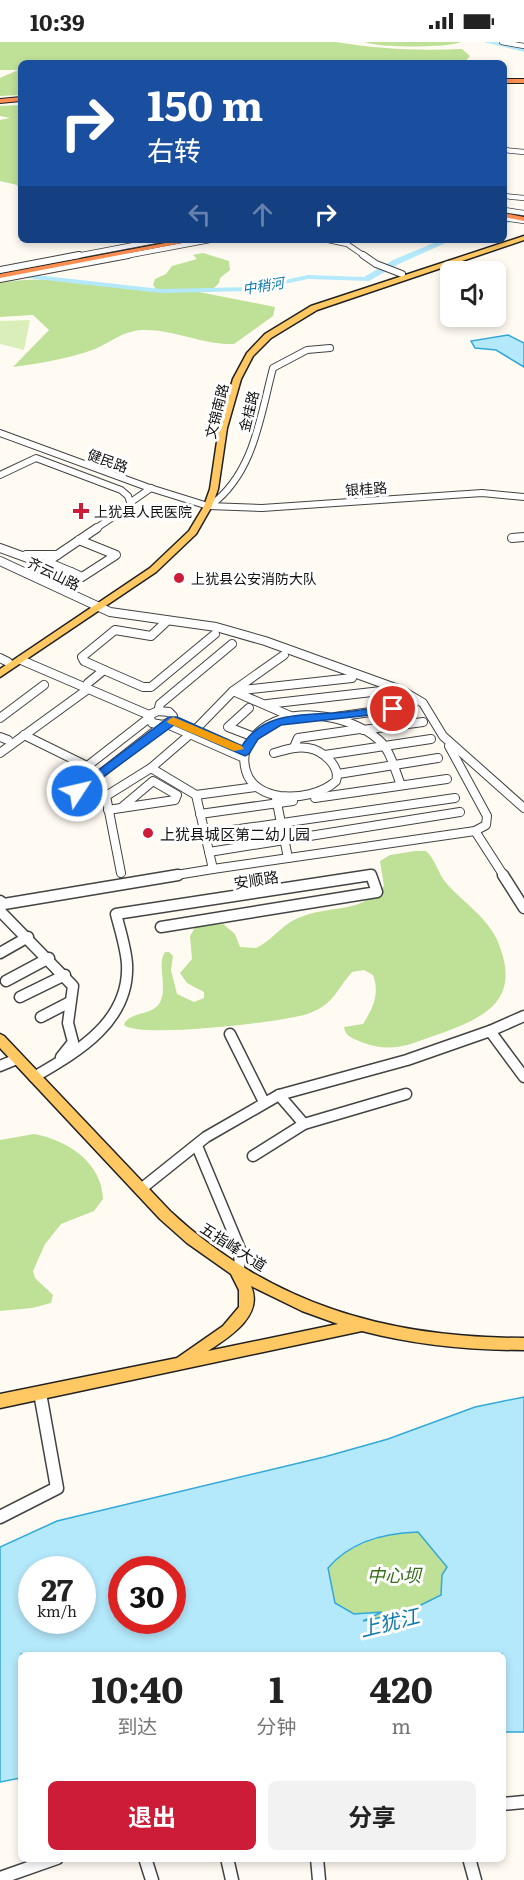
<!DOCTYPE html>
<html lang="zh">
<meta charset="utf-8">
<style>
body{margin:0;font-family:Literata,"Noto Sans SC",serif;background:#f2f2f2;color:#222;height:100vh;display:flex;flex-direction:column;font-size:22px;white-space:nowrap}
*{box-sizing:border-box;margin:0}
p{font-size:20px;color:#767676}
.icon{flex:none;width:33px;height:33px;fill:none;stroke:currentColor;stroke-width:2;stroke-linecap:round;stroke-linejoin:round}
.map{position:relative;flex:1;overflow:hidden}
.details{position:absolute;left:18px;top:1610px;width:488px;height:210px;display:flex;flex-direction:column;background:#fff;border-radius:9px;box-shadow:0 3px 9px #0003}
.details>*{flex:none}
.guide{position:absolute;left:18px;top:18px;width:489px;height:183px;border-radius:9px;box-shadow:0 3px 9px #0003;background:#1a4fa0;color:#fff;overflow:hidden}
.tools{position:absolute;left:440px;top:219px;display:grid;gap:12px}
.tools a{display:grid;place-items:center;width:66px;height:66px;border-radius:9px;background:#fff;box-shadow:0 3px 9px #0003;font-size:30px}
.speed{position:absolute;left:18px;top:1514px;display:flex;gap:12px;font-size:30px;font-weight:700;text-align:center}
.speed>*{display:grid;place-content:center;width:78px;height:78px;border-radius:50%;background:#fff;box-shadow:0 3px 9px #0003;line-height:1}
.speed small{font-size:15px;font-weight:400}
.speed .limit{border:9px solid #d22;background:#fff;color:#111}
.pin{position:absolute;display:grid;place-items:center;width:51px;height:51px;color:#fff;margin:-26px;border:3px solid #fff;border-radius:50%;box-shadow:0 2px 6px #0007}
.me{position:absolute;width:66px;margin:-33px;rotate:55deg;stroke-linejoin:round;filter:drop-shadow(0 0 4px #0008)}
.turn{display:flex;align-items:center;gap:21px;height:126px;padding:0 30px;font-size:27px}
.turn .icon{width:78px;height:78px;stroke-width:2.5}
.turn b{display:block;font-size:42px;line-height:51px}
.lanes{display:flex;align-items:center;height:57px;padding:0 30px;background:#0003;justify-content:center;gap:30px;direction:ltr}
.lanes .off{opacity:.35}
.eta{display:flex;justify-content:space-evenly;align-items:center;height:102px;text-align:center}
.eta b{font-size:36px;font-weight:700;line-height:42px}
.action{display:flex;gap:12px;margin-top:auto;padding:12px 30px}
.action a{flex:1;height:69px;border-radius:9px;background:#cd1c37;color:#fff;font-size:24px;font-weight:700;line-height:69px;text-align:center}
.action a+a{background:#f2f2f2;color:#222}
.status{display:flex;justify-content:space-between;align-items:center;height:42px;padding:0 30px;background:#fff;direction:ltr}
.status svg{height:16px;fill:currentColor}
.map>svg:first-child{display:block}
</style>
<div class="status"><b>10:39</b><svg viewBox="0 0 49 12"><path d="M0 12V9h3v3zM5 12V6h3v6zM10 12V3h3v9zM15 12V0h3v12zM26 1h20v11H26zM47 4h2v5h-2z"/></svg></div>
<div class="map">
<svg width="524" height="1838" viewBox="0 0 524 1838">
<rect width="100%" height="100%" fill="#fffbf3"/>
<polygon fill="#daeeb9" points="30,278 24,308 0,302 0,279"/>
<g fill="#bfe097">
<path d="M0,0H336C377,7 419,9 462,7L470,14L464,21H21V53L0,54V36L18,28H0Z"/>
<path d="M365,0H461C448,6 377,6 365,0Z"/>
<polygon points="21,63 21,152 17,143 0,139 0,78 10,76 0,74 0,64"/>
<path d="M203,211L229,219L230,228L220,236L219,241L213,247L194,249L275,265L273,274L234,302C202,303 174,287 142,288C123,289 111,300 95,307C68,317 41,321 13,325L49,288L33,273L0,275V241C54,231 104,245 158,249L153,243L155,237L166,232L172,224L197,217L193,213Z"/>
<path d="M415,809H426C436,818 438,832 447,842C464,861 488,876 498,900C521,956 489,974 442,991C409,1002 393,1013 359,999C351,996 345,993 344,985L363,982C373,966 380,952 373,933L364,928L352,930C337,947 334,962 310,971C288,980 138,997 124,983C129,969 151,974 159,962C169,946 156,923 165,910H169L173,914L171,928L177,952L194,960L204,956V950L187,941L180,931L192,917L190,894L196,884L223,882L235,892L240,905L256,906C272,899 281,883 298,876C331,862 359,873 384,844L380,819L390,813Z"/>
<path d="M34,1092C68,1098 102,1121 103,1157L94,1169L61,1182L45,1202L33,1229L35,1236L53,1253L51,1261L32,1266L0,1269V1098Z"/>
<path d="M418,1489L447,1525L442,1533L441,1553L407,1570L359,1580L379,1571L354,1572L335,1561L328,1526C351,1500 384,1493 418,1489Z"/>
</g>
<g fill="#b4e8fb" stroke="#34a8d8" stroke-width="1.5" fill-rule="evenodd">
<polygon points="508,293 524,301 524,325 496,308 475,306 471,299"/>
<path d="M524,1355V1690H503L502,1612H21V1736L0,1740V1505L57,1479L324,1415L388,1397L475,1365ZM418,1490L447,1525L442,1533L441,1553L407,1570L363,1579L382,1570L354,1572L335,1561L328,1526C350,1500 385,1491 418,1490ZM32,1527H82V1578H32ZM122,1527H172V1578H122Z"/>
</g>
<g fill="none" stroke-linecap="round" stroke-linejoin="round">
<g fill="#b4e8fb" fill-rule="evenodd">
<polygon points="484,0 496,0 524,6 524,10"/>
<polygon points="524,173 524,177 504,182 504,178"/>
<polygon points="441,198 452,198 399,222 369,239 308,237 252,249 161,251 0,233 0,229 161,247 252,245 308,233 364,235 393,218"/>
</g>
<g stroke="#434343" stroke-width="6">
<g id="minor-far4">
<polyline points="502,0 524,4"/>
<polyline points="504,108 524,110"/>
<polyline points="504,154 524,156"/>
<polyline points="504,168 524,171"/>
<polyline points="504,176 524,179"/>
<polyline points="328,198 347,202 366,215"/>
<polyline points="71,215 160,198"/>
<polyline points="120,215 210,198"/>
</g>
</g>
<g stroke="#434343" stroke-width="8">
<g id="minor-far3">
<polyline points="363,213 376,222 402,232"/>
<polyline points="0,228 79,213"/>
<polyline points="0,237 128,213"/>
<polyline points="0,391 147,445 208,464 262,466 482,451 524,455"/>
<polyline points="0,433 36,416 121,448 128,454 131,463 95,487"/>
<polyline points="131,460 151,446"/>
<path d="M211,463C254,431 260,375 273,326L307,308L330,306"/>
</g>
</g>
<g stroke="#434343" stroke-width="10">
<g id="minor-far2">
<polyline points="512,496 524,495"/>
<polyline points="0,506 44,522 97,486"/>
<polyline points="26,513 57,513"/>
<polyline points="0,519 110,570 216,585 265,599 401,648 423,661 443,694 524,766"/>
<polyline points="47,520 71,530 54,543"/>
<polyline points="71,530 82,535 116,513 79,498"/>
<polyline points="284,613 233,649 352,636"/>
<polyline points="0,616 8,620"/>
<polyline points="21,618 149,673"/>
<polyline points="104,628 84,619 82,615 115,588 151,594 167,579"/>
<polyline points="88,641 104,628 143,645 151,645 215,592"/>
<polyline points="267,662 381,649"/>
<polyline points="249,666 228,685 254,695"/>
<polyline points="158,669 160,662 232,602"/>
<polygon points="158,669 169,670 173,674 172,679 163,683 152,681 149,673"/>
<polyline points="335,675 413,664"/>
<polyline points="0,676 44,643"/>
<polyline points="149,676 63,743 74,749 80,748 163,683"/>
<polyline points="173,678 243,709"/>
<polyline points="167,682 244,716"/>
<polyline points="363,688 423,680"/>
<polyline points="24,693 85,723"/>
<polyline points="0,695 8,698"/>
<polyline points="449,704 487,774 486,783 475,789 504,834"/>
<polyline points="294,705 298,696 360,687"/>
<polyline points="0,711 88,647"/>
<path d="M274,711C285,708 296,704 308,706C322,708 341,724 336,739C322,752 299,756 280,754C265,752 250,744 246,729C242,715 245,706 254,695C282,661 349,671 379,698C391,709 395,729 401,743"/>
<polyline points="325,713 431,697"/>
<polyline points="338,732 438,716"/>
<polygon points="153,739 177,753 175,758 121,766"/>
<polyline points="196,753 256,745"/>
<polyline points="276,756 288,816"/>
<polyline points="315,756 447,737"/>
<polyline points="108,768 121,766"/>
<polyline points="200,772 293,759"/>
<polyline points="205,792 455,756"/>
<polyline points="209,810 460,770"/>
<polyline points="213,827 475,789"/>
<polyline points="121,831 106,754 151,726"/>
<polyline points="170,834 213,827 196,753 151,726 195,688 233,649 295,676"/>
<polyline points="363,834 371,834"/>
</g>
</g>
<g stroke="#434343" stroke-width="13">
<g id="minor-far1">
<polyline points="503,833 524,866"/>
<polyline points="0,859 4,862 178,833"/>
<polyline points="0,869 73,944 68,981 73,1000 61,1015"/>
<polyline points="0,911 28,895"/>
<polyline points="6,939 49,916"/>
<polyline points="20,955 65,933"/>
<polyline points="41,975 70,960"/>
<polyline points="490,989 524,974"/>
<polyline points="230,992 264,1060"/>
<polyline points="0,1024 17,1017"/>
<path d="M34,1035C77,1010 130,980 127,922C126,906 120,888 116,872L371,833L377,850L161,885"/>
<polyline points="279,1053 304,1082"/>
<polyline points="197,1104 240,1207 239,1229"/>
<polyline points="253,1114 304,1082 406,1052"/>
<polyline points="141,1147 206,1095 279,1053 407,1018 490,989 524,1035"/>
</g>
</g>
<g stroke="#434343" stroke-width="15">
<g id="minor">
<polyline points="0,1475 57,1446 40,1351"/>
<polyline points="502,1762 524,1760"/>
<polyline points="145,1816 152,1838"/>
<polyline points="227,1816 232,1838"/>
<polyline points="317,1816 319,1838"/>
<polyline points="469,1816 475,1838"/>
<polyline points="0,1836 57,1816"/>
</g>
</g>
<g stroke="#212121" stroke-width="3">
<g id="major">
<polygon points="524,194 524,198 317,268 271,296 253,314 241,337 227,386 218,447 212,464 196,492 156,530 0,635 0,627 150,526 189,489 204,464 210,447 219,386 233,337 247,311 265,292 311,264"/>
<path d="M0,992L4,994L170,1169C271,1263 388,1296 524,1296V1308C468,1308 416,1303 362,1289L0,1366V1352L177,1316L223,1284L239,1265V1248L231,1232L187,1201L160,1177L0,1006ZM251,1244L302,1269L338,1282L208,1309C229,1295 264,1274 251,1244Z"/>
</g>
</g>
<g stroke="#212121" stroke-width="2">
<g id="highway">
<rect x="504" y="37" width="20" height="4"/>
<polygon points="21,55 21,59 0,61 0,57"/>
<polygon points="504,171 524,175 524,179 504,175"/>
<polygon points="181,198 198,198 0,236 0,232"/>
</g>
</g>
<use href="#minor-far4" stroke="#fff" stroke-width="4.5"/>
<use href="#minor-far3" stroke="#fff" stroke-width="6"/>
<use href="#minor-far2" stroke="#fff" stroke-width="8"/>
<use href="#minor-far1" stroke="#fff" stroke-width="10"/>
<use href="#minor" stroke="#fff" stroke-width="12"/>
<use href="#major" fill="#ffc863" fill-rule="evenodd"/>
<use href="#highway" fill="#ff8e52" fill-rule="evenodd"/>
</g>
<path fill="#1a73e8" stroke="#114b97" stroke-width="1.5" d="M393,664L397,665V670L281,683L258,697L249,712L245,714L174,683L81,751L77,753L71,749L169,675H177L242,704C262,671 299,673 333,671C353,670 373,666 393,664Z"/>
<polygon fill="#f59e0b" points="173,675 242,704 244,707 234,709 168,681 167,679"/>
<g fill="#cd1c37" stroke="#fff" stroke-width="2">
<path d="M78 460h6v6h6v6h-6v6h-6v-6h-6v-6h6z"/>
<circle cx="179" cy="536" r="6"/>
<circle cx="148" cy="791" r="6"/>
</g>
<g text-anchor="middle" dominant-baseline="central" stroke-width="6" stroke-linejoin="round" paint-order="stroke">
<g font-size="14" font-style="italic" fill="#0e79ae" stroke="#fff">
<text transform="translate(263 243) rotate(-9)">中稍河</text>
</g>
<g font-size="14" fill="#101010" stroke="#fff">
<text transform="translate(216 369) rotate(-76)">文锦南路</text>
<text transform="translate(248 369) rotate(-76)">金桂路</text>
<text transform="translate(108 418) rotate(20)">健民路</text>
<text transform="translate(366 446) rotate(-4)">银桂路</text>
<text transform="translate(54 531) rotate(26)">齐云山路</text>
</g>
<g font-size="14" fill="#101010" stroke="#fff" text-anchor="start">
<text x="94" y="469">上犹县人民医院</text>
<text x="191" y="536">上犹县公安消防大队</text>
</g>
<g font-size="15" fill="#101010" stroke="#fff" text-anchor="start">
<text x="160" y="791">上犹县城区第二幼儿园</text>
</g>
<g font-size="15" fill="#101010" stroke="#fff">
<text transform="translate(256 837) rotate(-9)">安顺路</text>
<text transform="translate(234 1204) rotate(33)">五指峰大道</text>
</g>
<g font-size="18" font-style="italic" fill="#356f1a" stroke="#fff">
<text x="394" y="1532">中心坝</text>
</g>
<g font-size="20" font-style="italic" fill="#0e79ae" stroke="#fff">
<text transform="translate(389 1579) rotate(-14)">上犹江</text>
</g>
</g>
</svg>
<div class="tools">
<a><svg class="icon" aria-label="sound" viewBox="0 0 24 24"><path d="M4 9h4l5-4v14l-5-4H4zM17 9q2 3 0 6"/></svg></a>
</div>
<div class="speed"><div>27<small>km/h</small></div><div class="limit">30</div></div>
<div class="pin" style="left:393px;top:667px;background:#d93025"><svg class="icon" aria-label="arrive" viewBox="0 0 24 24"><path d="M6 21V4h12l-3 4 3 4H6"/></svg></div>
<svg class="me" style="left:77px;top:749px" viewBox="-20 -20 40 40"><circle r="17" fill="#1a73e8" stroke="#fff" stroke-width="3"/><path d="M0-11L8 9 0 5-8 9z" fill="#fff"/></svg>
<div class="guide">
<div class="turn"><svg class="icon" aria-label="right" viewBox="0 0 24 24"><path d="M7 20v-9h11M14 6l5 5-5 5"/></svg><div><b>150 m</b>右转</div></div>
<div class="lanes"><svg class="icon off" aria-label="left" viewBox="0 0 24 24"><path d="M17 20v-9H6M10 6l-5 5 5 5"/></svg><svg class="icon off" aria-label="ahead" viewBox="0 0 24 24"><path d="M12 20V5M6 11l6-6 6 6"/></svg><svg class="icon" aria-label="right" viewBox="0 0 24 24"><path d="M7 20v-9h11M14 6l5 5-5 5"/></svg></div>
</div>
<section class="details">
<div class="eta">
<div><b>10:40</b><p>到达</p></div>
<div><b>1</b><p>分钟</p></div>
<div><b>420</b><p>m</p></div>
</div>
<div class="action"><a>退出</a><a>分享</a></div>
</section>
</div>
